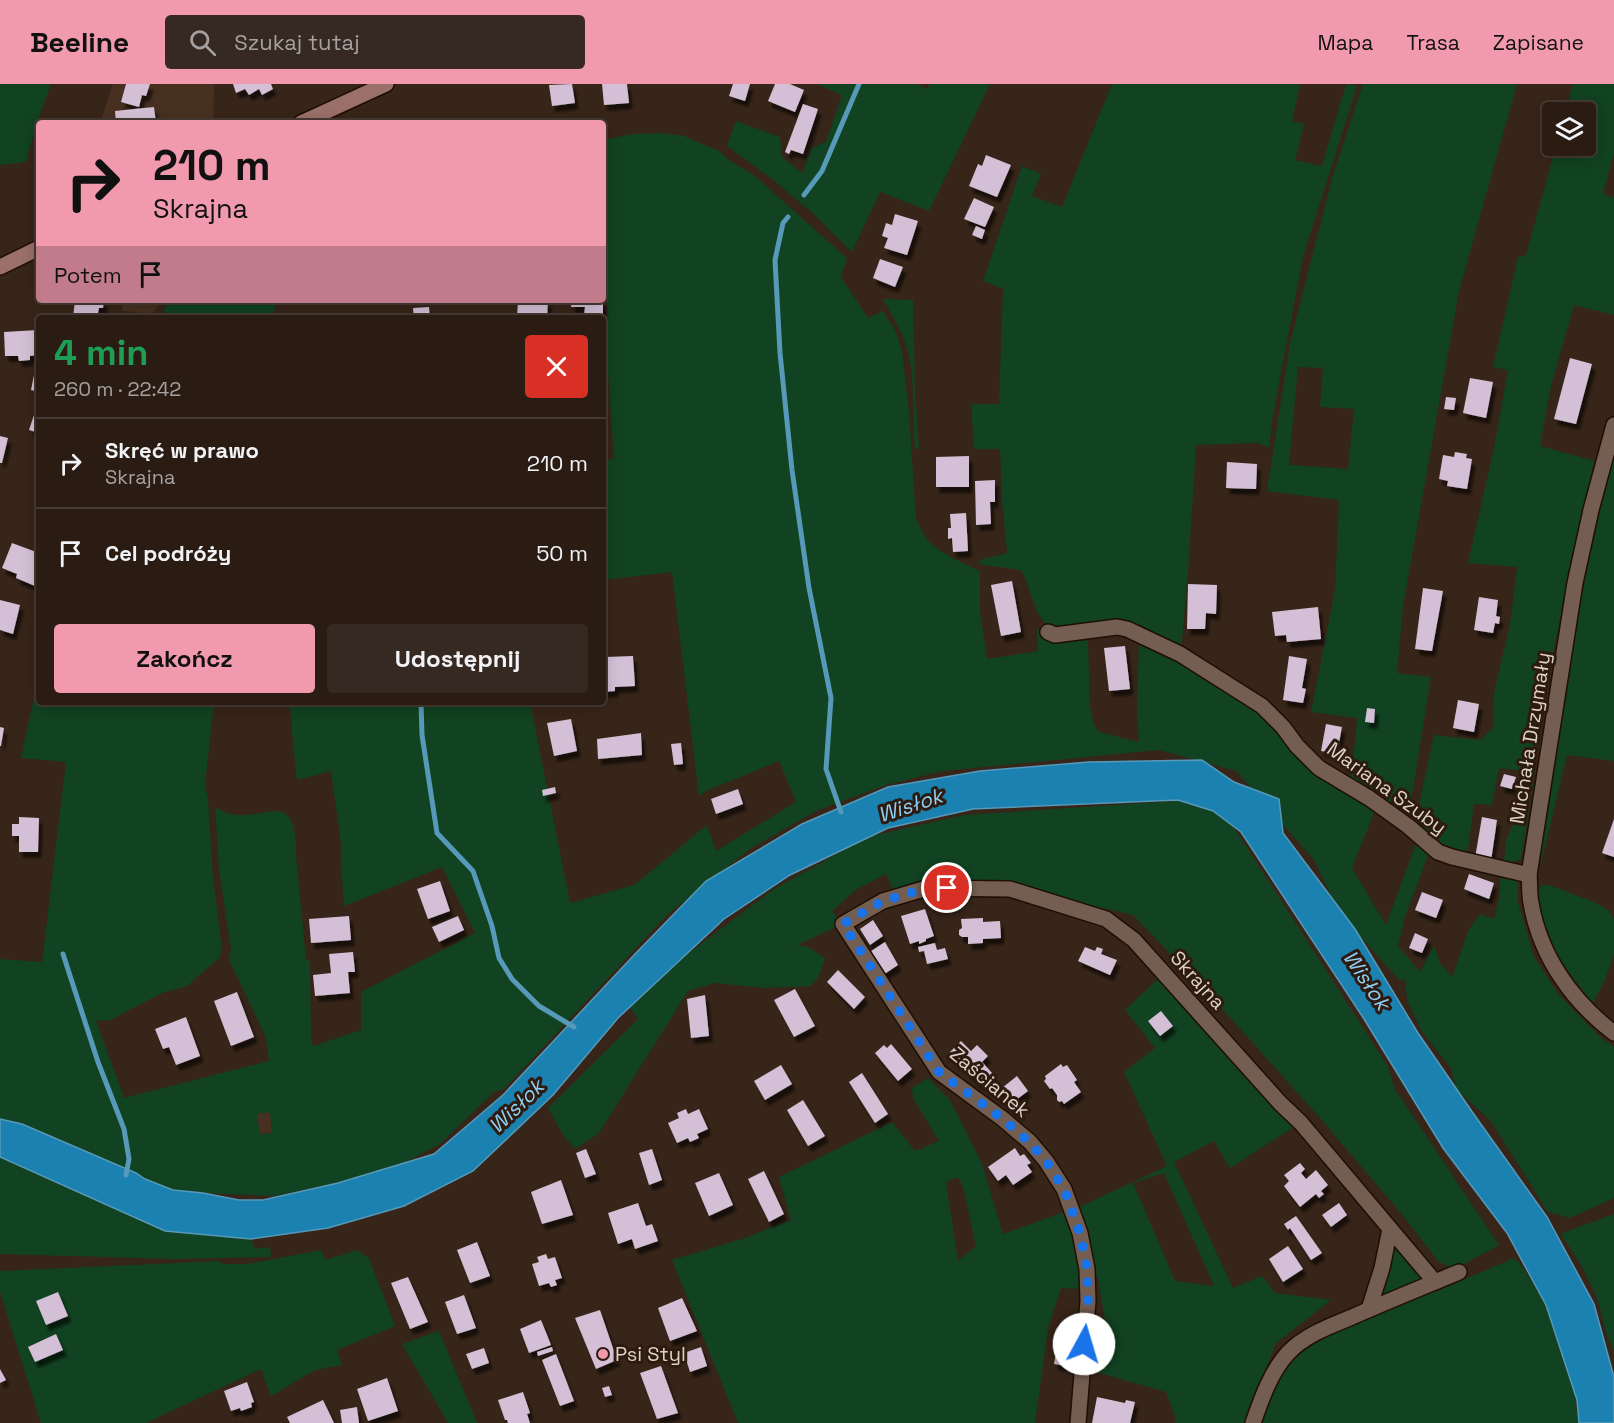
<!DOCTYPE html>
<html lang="pl">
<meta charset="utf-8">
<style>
body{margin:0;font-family:"Space Grotesk",sans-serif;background:#362921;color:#f1f3f6;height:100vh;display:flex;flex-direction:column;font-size:22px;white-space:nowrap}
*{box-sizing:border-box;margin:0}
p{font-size:20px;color:#a5a1a0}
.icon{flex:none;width:33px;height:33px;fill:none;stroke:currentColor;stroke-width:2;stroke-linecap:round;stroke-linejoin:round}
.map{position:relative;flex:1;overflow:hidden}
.details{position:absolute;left:36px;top:231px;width:570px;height:390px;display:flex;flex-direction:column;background:#2a1c13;border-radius:6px;box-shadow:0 3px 15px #0003,0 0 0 2px #463a33}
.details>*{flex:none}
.hud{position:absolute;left:36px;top:36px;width:570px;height:183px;border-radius:6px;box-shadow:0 3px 15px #0003,0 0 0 2px #463a33;background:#f29aad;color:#111;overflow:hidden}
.controls{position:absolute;left:1542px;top:18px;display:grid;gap:12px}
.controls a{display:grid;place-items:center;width:54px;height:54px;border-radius:6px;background:#2a1c13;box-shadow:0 3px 15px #0003,0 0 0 2px #463a33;font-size:30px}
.pin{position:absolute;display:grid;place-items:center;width:51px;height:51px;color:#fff;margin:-26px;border:3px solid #fff;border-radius:50%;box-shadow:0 2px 6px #0007}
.me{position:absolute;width:66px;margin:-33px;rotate:6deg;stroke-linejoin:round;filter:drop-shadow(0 0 4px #0008)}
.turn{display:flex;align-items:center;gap:21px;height:126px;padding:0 18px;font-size:27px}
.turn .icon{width:78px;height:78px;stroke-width:2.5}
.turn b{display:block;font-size:42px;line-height:51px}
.then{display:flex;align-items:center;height:57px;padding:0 18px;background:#0003;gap:12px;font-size:22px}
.round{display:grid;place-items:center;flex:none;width:63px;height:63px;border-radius:6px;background:#362921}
.head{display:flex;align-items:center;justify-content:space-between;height:102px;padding:0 18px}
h1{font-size:36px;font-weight:700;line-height:45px;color:#1e9e55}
.cta{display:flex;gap:12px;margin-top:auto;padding:12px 18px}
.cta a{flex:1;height:69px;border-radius:6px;background:#f29aad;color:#111;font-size:24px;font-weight:700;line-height:69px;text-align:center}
.cta a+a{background:#362921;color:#f1f3f6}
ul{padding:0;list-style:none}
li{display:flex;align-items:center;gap:18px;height:90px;padding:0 18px;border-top:2px solid #463a33}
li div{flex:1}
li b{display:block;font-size:22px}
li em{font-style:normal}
header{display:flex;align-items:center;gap:36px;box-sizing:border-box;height:84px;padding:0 30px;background:#f29aad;color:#111}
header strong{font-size:28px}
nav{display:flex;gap:33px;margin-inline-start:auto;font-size:21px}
.search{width:420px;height:54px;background:#362921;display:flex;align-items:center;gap:15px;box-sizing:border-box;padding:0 21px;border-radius:6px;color:#a5a1a0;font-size:22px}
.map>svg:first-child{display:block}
</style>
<header>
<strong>Beeline</strong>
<div class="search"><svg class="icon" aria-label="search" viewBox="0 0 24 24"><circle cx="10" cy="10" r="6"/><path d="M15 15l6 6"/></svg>Szukaj tutaj</div>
<nav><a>Mapa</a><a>Trasa</a><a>Zapisane</a></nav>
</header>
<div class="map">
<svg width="1614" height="1339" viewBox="0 0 1614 1339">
<defs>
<filter id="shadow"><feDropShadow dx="3.5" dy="6" stdDeviation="1.5" flood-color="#0009"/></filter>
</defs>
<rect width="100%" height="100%" fill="#382519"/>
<g fill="#473020">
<polygon points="113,0 214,0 213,39 100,39"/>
<polygon points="123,216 160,216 153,230 122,227"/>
<polygon points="270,1028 272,1049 259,1050 257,1029"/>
</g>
<g fill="#114221" fill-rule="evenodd">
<polygon points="0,0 51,0 37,38 26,78 0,81"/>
<polygon points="817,0 917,0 927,5 930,0 990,0 929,127 880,108 852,168 809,126 772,95 727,62 736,37 780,53 782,73 802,89 812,64 826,57 842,11"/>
<polygon points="1112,0 1300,0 1292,37 1304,40 1295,76 1322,82 1346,0 1357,2 1303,173 1273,331 1269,363 1258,359 1196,361 1188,489 1181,567 1140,547 1050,546 1037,528 1024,491 1020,486 978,480 980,476 1007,469 1002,417 1000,365 974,365 971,320 999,320 1003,205 983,197 1022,82 1041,90 1032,112 1062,123"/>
<path d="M1363,0H1517L1459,207L1403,522L1397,589L1431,593L1413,705L1409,722L1401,729L1351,700L1357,634L1311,628L1335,506L1339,416L1267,407L1290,259L1333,91ZM1298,283L1323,284L1320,323L1354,325L1348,385L1289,381Z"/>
<polygon points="1573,0 1614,0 1614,69 1603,110 1614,113 1614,231 1574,221 1551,302 1540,362 1594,377 1538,640 1535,690 1521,775 1509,779 1504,779 1506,756 1520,725 1524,687 1499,684 1492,721 1474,720 1467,773 1437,762 1415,739 1434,651 1480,656 1493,644 1494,609 1510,540 1517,483 1468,479 1495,359 1508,286 1493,283 1518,173 1526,171 1556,62 1586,62 1586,28 1565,28"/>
<path d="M661,49L684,52L719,67L730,77L752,90L847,174L841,193L868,234L883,227L895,246L902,267L909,329L916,435C919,440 922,447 925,453C937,468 963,479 980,487V527L987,575L1038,567L1037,545L1057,554L1083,552L1088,559L1090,623L1094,641L1099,648L1139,658L1137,628L1139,552L1257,622L1376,724L1352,784L1386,841L1417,757L1429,769L1405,833L1398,862L1420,888L1434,861L1440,879L1452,893L1469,845L1480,830L1494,835L1499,814L1501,788L1518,797V818L1534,873L1559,911L1600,953L1614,963V1114L1570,1134L1548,1128L1490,1036L1456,1005L1451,984L1422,948L1407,916L1405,895L1400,897L1340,830L1314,776L1236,687L1159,666L943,687L886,701L816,727L750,765L666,832L504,1005L494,1008L440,1060L385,1089L274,1112L203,1109L173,1106L145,1095L136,1089L22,1040L0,1035V875L42,878L66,678L21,674L39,589V618H214L205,701L208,714L213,794L222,866L219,874L187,902L162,909L110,936L96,937L124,1014L269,977L265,951L229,876L231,866L219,785L215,723C222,727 229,730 237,731C250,732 262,728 274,727C297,726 296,755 296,771L306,876H310L311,954L313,962L361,946V908L475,849L442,783L344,822L341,780V759L331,687L297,696L292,649L290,618H530L570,819L634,801L707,741L716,767L796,718L779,677L706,707L699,712L672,488L603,496V376L614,375L607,276V163L603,162V56L633,50ZM270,1028L272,1049L260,1050L257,1030Z"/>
<path d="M883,215L913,216L915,305L919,365H915C912,333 916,291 906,261C901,245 891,230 883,215Z"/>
<polygon points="168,216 276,216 273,234 161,234"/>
<path d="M1614,370V677L1567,671L1541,779L1539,769C1560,635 1579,501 1614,370Z"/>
<polygon points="1191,716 1226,731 1387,981 1395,1005 1499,1161 1455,1185 1439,1178 1400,1128 1320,1034 1209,910 1133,831 1011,803 894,808 886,790 857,805 832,827 843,840 797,861 808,863 825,874 818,894 811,902 762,904 715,899 688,907 599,1049 575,1065 563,1051 548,1024 638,935 629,923 662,889 774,805 867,753 964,731"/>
<path d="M1543,801H1549L1594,818L1608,826L1614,835V871L1605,896L1593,919C1572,893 1551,867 1542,834C1540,825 1539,816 1537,806L1538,804Z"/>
<path d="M1160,893L1297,1041L1230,1084L1214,1057L1174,1078L1233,1204L1262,1192L1275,1209L1331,1216L1275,1260L1248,1339H1175L1176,1335L1166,1308L1096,1288L1106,1243L1098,1194L1095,1193L1079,1123L1167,1082L1124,988L1155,964L1125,926ZM1164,1089L1214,1202L1175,1197L1133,1099Z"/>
<path d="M928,994L950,1016L982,1080L1003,1150L1067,1127L1076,1149L1081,1205L1061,1204L1048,1244L1035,1339H738L672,1176L745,1154L791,1136L779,1093L892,1038L915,1067L939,1057L913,1014L912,1004ZM958,1093L963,1103L976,1162L958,1177L946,1098Z"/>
<polygon points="0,1074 4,1074 165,1147 251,1155 255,1165 270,1163 271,1173 175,1175 0,1170"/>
<path d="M1614,1130V1267C1606,1253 1604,1237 1599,1221C1592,1198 1575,1169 1560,1150Z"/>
<polygon points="1393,1160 1423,1191 1423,1196 1381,1213 1379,1208"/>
<polygon points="321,1166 325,1176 357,1166 369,1174 395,1242 337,1266 342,1281 315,1286 271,1312 261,1285 146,1339 41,1339 0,1208 0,1187 221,1177 222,1180 247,1180"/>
<polygon points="1514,1174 1522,1182 1543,1215 1574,1303 1578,1339 1261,1339 1268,1321 1292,1270 1329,1250 1414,1213 1435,1208"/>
<polygon points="439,1247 477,1339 448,1339 402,1260"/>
</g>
<polygon fill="#1b81b0" stroke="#5699b8" stroke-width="1.5" points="1202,676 1234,698 1279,715 1283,749 1355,845 1418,949 1473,1029 1547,1133 1594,1220 1614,1293 1614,1339 1579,1339 1577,1316 1546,1221 1507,1149 1443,1064 1364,935 1241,748 1213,727 1178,716 973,725 888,744 790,791 724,835 618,934 553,1011 473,1087 404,1122 328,1144 251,1155 165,1147 0,1073 0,1035 22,1040 136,1089 145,1095 173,1106 203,1109 239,1116 263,1116 338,1099 434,1070 503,1011 635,870 706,797 802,740 888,703 980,687 1089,678"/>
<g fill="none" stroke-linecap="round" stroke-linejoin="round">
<g stroke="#5699b8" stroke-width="5">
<polyline points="804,111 822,87 859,0"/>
<polyline points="788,133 783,139 775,176 780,269 792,386 809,504 831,614 826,685 841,728"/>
<polyline points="421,618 422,651 437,749 473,787 492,842 499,874 512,895 539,922 574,943"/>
<polyline points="63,870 98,978 124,1045 129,1075 126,1091"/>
</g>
</g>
<g fill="#d3c0d6" filter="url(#shadow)">
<polygon points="126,0 150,0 146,12 142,11 139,23 121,18"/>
<polygon points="233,0 271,0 273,5 262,11 259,5 249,11 245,5 236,9"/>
<polygon points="572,0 575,19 552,22 549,1"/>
<polygon points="602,0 627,0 629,19 604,21"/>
<polygon points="733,0 750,0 745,17 729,12"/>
<polygon points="775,0 790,0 804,6 795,28 768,17"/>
<polygon points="803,20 818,25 803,70 791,66 789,70 785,68"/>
<polygon points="154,23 156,39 116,39 115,27"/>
<polygon points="986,71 1011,81 997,113 969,102 978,80 982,82"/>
<polygon points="974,114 994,123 985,143 964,135"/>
<polygon points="895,130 918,137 907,171 884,164 888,154 882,152 886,139 892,141"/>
<polygon points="976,142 985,146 982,155 972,151"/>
<polygon points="880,175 903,183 895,203 873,194"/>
<polygon points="75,216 104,216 103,224 99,224 97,234 73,234"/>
<polygon points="518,216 548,217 547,234 517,234"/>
<polygon points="572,216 603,216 603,232 600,232 600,234 586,234 587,231 584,232 585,223 571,223"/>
<polygon points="429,223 430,234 414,234 413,224"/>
<polygon points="38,246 39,271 30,272 30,276 19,277 18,272 5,272 4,248"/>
<polygon points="1570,274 1592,280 1576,340 1554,335"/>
<polygon points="35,286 39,286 39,308 31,306"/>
<polygon points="1470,294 1493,298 1486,334 1463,329"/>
<polygon points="1446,313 1456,314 1454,326 1444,325"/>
<polygon points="36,325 39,326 39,349 29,346"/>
<polygon points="0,352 8,354 2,379 0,379"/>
<polygon points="1455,368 1467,370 1466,374 1472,375 1467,405 1447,402 1448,397 1439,395 1443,371 1454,373"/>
<polygon points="969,372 969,403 936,403 936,373"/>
<polygon points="1227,378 1257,380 1256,405 1226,404"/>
<polygon points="995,396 995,418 990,418 991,440 976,441 975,397"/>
<polygon points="966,429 968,467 953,468 952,454 948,455 948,444 951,444 950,430"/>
<polygon points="12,459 39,469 39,492 35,502 16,494 17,490 2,484"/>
<polygon points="1012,497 1021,548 1001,552 991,501"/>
<polygon points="1188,500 1217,501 1216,530 1206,529 1205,545 1187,545"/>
<polygon points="1423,504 1443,507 1432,567 1415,565"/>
<polygon points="1479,513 1498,516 1496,532 1500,533 1499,540 1495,539 1493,549 1474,546"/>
<polygon points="0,516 20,521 13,550 0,546"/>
<polygon points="1318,523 1321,555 1287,558 1286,551 1275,552 1272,528"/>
<polygon points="1125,562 1130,605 1109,607 1104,564"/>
<polygon points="633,572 635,602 615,603 615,607 603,608 603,581 605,581 605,573"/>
<polygon points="1289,572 1307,575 1302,604 1306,605 1303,619 1283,616"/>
<polygon points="1458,616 1479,620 1474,648 1453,644"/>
<polygon points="1367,624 1375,625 1374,639 1365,638"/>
<polygon points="571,635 577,667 554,672 547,639"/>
<polygon points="1326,640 1342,643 1337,670 1321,667"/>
<polygon points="0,643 4,644 1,662 0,662"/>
<polygon points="641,649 642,671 598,675 597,655"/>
<polygon points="681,659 683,680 674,681 671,660"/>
<polygon points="1504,690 1516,693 1512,705 1500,702"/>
<polygon points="555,703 556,709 543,712 542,706"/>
<polygon points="738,705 743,720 716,730 711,715"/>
<polygon points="19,733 39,734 38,768 19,768 19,752 12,752 12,740 19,740"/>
<polygon points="1482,733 1497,736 1491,777 1475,774"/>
<polygon points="1614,735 1614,773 1602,769"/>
<polygon points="1469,790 1494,799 1489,815 1464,805"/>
<polygon points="440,797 450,827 428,835 417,805"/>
<polygon points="1422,808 1443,816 1436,834 1415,826"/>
<polygon points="925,825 934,852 926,855 926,857 919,860 919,857 910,860 901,832"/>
<polygon points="349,832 351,856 311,859 309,835"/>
<polygon points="458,832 464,846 439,858 432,843"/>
<polygon points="983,834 983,838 1000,837 1001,854 983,855 983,859 968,860 968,853 962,853 959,851 959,846 962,844 961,835"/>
<polygon points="873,836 883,852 870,861 860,845"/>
<polygon points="1415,849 1428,855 1422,869 1409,864"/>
<polygon points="885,858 898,881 880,893 865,871"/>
<polygon points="935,859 937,866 945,864 948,875 927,880 924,867 919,868 918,863"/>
<polygon points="1085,863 1095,867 1097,863 1103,865 1101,870 1117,876 1110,891 1078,877"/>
<polygon points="353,868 355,888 348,888 350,909 315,912 313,891 331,889 329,870"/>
<polygon points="838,886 865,913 854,925 827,898"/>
<polygon points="795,905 815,942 794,953 774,916"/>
<polygon points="237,908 254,953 231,962 214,917"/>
<polygon points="705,911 709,952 691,954 687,915"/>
<polygon points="1161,927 1173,942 1160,952 1148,937"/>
<polygon points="186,933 200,972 176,981 169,963 163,965 155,945"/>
<polygon points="961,957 971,967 977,961 988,972 982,978 992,989 980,1001 949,969"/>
<polygon points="891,960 912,985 898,997 875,969 884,961 887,964"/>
<polygon points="1061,980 1063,983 1067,981 1077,996 1074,998 1081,1008 1064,1020 1062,1017 1059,1018 1057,1016 1057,1011 1052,1004 1050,1005 1044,997 1046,995 1045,992"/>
<polygon points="781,981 792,1000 765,1016 754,997"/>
<polygon points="862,989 888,1030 875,1039 849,998"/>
<polygon points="1017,992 1028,1007 1008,1022 997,1008"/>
<polygon points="803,1016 825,1052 808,1062 787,1026"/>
<polygon points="686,1025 688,1030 699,1025 708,1045 697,1050 699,1054 690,1058 688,1054 677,1059 668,1039 679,1034 677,1029"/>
<polygon points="1015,1064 1020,1072 1024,1070 1031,1079 1027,1081 1032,1088 1013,1101 1006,1091 998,1097 988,1083"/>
<polygon points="586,1065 596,1090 585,1094 576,1069"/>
<polygon points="652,1065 662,1096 649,1101 639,1069"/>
<polygon points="1300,1079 1305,1085 1301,1089 1306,1095 1316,1086 1328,1101 1321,1107 1324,1110 1319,1114 1316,1110 1300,1123 1284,1102 1289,1097 1284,1091"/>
<polygon points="764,1087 784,1130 769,1138 748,1095"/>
<polygon points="719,1089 733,1121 709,1132 695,1099"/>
<polygon points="561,1096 573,1131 542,1140 531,1108"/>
<polygon points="638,1119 646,1142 652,1140 658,1157 635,1165 632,1155 618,1160 608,1129"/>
<polygon points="1339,1119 1347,1131 1331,1143 1322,1131"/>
<polygon points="1296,1132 1322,1169 1311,1176 1290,1144 1288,1146 1284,1140"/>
<polygon points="477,1158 490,1192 470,1199 457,1166"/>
<polygon points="1288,1162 1303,1185 1283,1198 1269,1175"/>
<polygon points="546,1170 548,1175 555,1173 562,1194 555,1196 557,1201 551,1203 549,1199 539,1202 532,1180 539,1178 537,1173"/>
<polygon points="408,1193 428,1238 410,1245 391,1199"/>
<polygon points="58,1208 68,1232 46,1241 36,1217"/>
<polygon points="464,1211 476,1244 457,1250 445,1218"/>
<polygon points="682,1214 697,1247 670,1257 658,1224"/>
<polygon points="600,1226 617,1276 596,1285 575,1234"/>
<polygon points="541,1236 551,1261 529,1269 520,1245"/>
<polygon points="56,1250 63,1266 35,1278 28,1263"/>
<polygon points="1059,1250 1076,1253 1071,1283 1054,1280"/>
<polygon points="552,1263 553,1267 538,1272 537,1268"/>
<polygon points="701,1263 707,1282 690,1288 684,1269"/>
<polygon points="484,1264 489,1279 472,1285 466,1270"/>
<polygon points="556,1270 574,1317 560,1322 542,1276"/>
<polygon points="661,1282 678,1329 657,1335 640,1289"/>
<polygon points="0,1285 6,1296 0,1299"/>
<polygon points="387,1294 398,1327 368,1337 357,1305"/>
<polygon points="247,1298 254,1318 251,1319 252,1323 241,1327 240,1324 231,1327 224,1307"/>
<polygon points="609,1302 612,1311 605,1313 602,1304"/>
<polygon points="523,1308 530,1329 527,1330 530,1339 508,1339 507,1336 505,1336 498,1316"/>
<polygon points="1097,1313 1125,1319 1126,1316 1135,1318 1130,1339 1092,1339"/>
<polygon points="323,1316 334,1339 290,1339 287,1333"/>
<polygon points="357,1323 359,1339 342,1339 340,1326"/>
</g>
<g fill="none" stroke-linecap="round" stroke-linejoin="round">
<g stroke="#1f0e04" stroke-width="18">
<g id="minor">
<path d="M1614,341L1591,426L1575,499L1529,791C1530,800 1529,810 1531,819C1540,872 1572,917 1614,949"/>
<polyline points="1048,548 1055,551 1117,543 1127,545 1180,570 1262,622 1283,643 1297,662 1319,684 1369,714 1408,742 1438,768 1452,773 1529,791"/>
<polyline points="1369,1225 1382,1184 1390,1145"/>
<polyline points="1078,1339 1088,1217 1087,1185 1080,1149 1064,1105 1046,1077 1030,1058 1003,1035 939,988 843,840 883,817 927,804 1010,805 1106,835 1134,856 1280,1019 1301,1039 1435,1198"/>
<path d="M1253,1339C1261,1316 1271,1287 1288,1269C1305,1251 1330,1242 1352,1233C1388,1217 1423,1203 1459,1188"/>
</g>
</g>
<g stroke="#1f0e04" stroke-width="18">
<g id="secondary">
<polyline points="301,39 386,0"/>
<polyline points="0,183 39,164"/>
</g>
</g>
<use href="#minor" stroke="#745e51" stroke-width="15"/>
<use href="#secondary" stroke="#9a7068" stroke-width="15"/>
</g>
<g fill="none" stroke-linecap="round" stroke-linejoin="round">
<polyline stroke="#1a73e8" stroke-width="10" stroke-dasharray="0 18" points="947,804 927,804 883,817 843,840 939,988 1003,1035 1030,1059 1046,1077 1064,1105 1080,1149 1087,1185 1088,1217 1084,1260"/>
</g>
<circle fill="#f29aad" stroke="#2e1b10" stroke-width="2" cx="603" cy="1270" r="6"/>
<g text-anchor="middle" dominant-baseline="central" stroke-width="6" stroke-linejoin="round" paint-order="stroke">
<g font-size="20" fill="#ded1c9" stroke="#2e1b10">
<text transform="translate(1530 654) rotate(-81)">Michała Drzymały</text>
<text transform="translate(1387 704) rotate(36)">Mariana Szuby</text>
<text transform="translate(1198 896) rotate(48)">Skrajna</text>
<text transform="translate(990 998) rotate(40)">Zaścianek</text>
</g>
<g font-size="20" fill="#ded1c9" stroke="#2e1b10" text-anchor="start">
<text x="615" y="1270">Psi Styl</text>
</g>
<g font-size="21" font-style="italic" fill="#8ed0f6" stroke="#2e1b10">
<text transform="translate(910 721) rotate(-18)">Wisłok</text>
<text transform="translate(1367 896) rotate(56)">Wisłok</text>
<text transform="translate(516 1022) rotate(-44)">Wisłok</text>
</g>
</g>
</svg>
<div class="controls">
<a><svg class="icon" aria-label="layers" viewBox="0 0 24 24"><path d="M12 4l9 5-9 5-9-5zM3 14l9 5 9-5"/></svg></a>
</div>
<div class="pin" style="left:947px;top:804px;background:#d93025"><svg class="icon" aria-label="arrive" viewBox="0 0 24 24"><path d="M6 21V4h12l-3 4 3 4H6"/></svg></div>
<svg class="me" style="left:1084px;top:1260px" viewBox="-20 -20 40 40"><circle r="19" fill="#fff"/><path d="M0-13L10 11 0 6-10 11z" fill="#1a73e8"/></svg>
<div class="hud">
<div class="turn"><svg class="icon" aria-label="right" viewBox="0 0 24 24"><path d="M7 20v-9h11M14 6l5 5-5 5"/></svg><div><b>210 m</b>Skrajna</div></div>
<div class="then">Potem<svg class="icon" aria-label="arrive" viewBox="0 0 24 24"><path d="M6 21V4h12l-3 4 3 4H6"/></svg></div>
</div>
<section class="details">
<div class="head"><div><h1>4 min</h1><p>260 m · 22:42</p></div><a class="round" style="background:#d93025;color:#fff"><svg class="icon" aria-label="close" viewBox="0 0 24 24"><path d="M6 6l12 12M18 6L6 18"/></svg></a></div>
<ul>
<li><svg class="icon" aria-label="right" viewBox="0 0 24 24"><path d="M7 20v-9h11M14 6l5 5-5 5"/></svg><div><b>Skręć w prawo</b><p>Skrajna</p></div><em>210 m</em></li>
<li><svg class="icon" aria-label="arrive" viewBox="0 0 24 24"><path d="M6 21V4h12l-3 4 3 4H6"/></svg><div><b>Cel podróży</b></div><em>50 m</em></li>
</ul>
<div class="cta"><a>Zakończ</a><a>Udostępnij</a></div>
</section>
</div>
